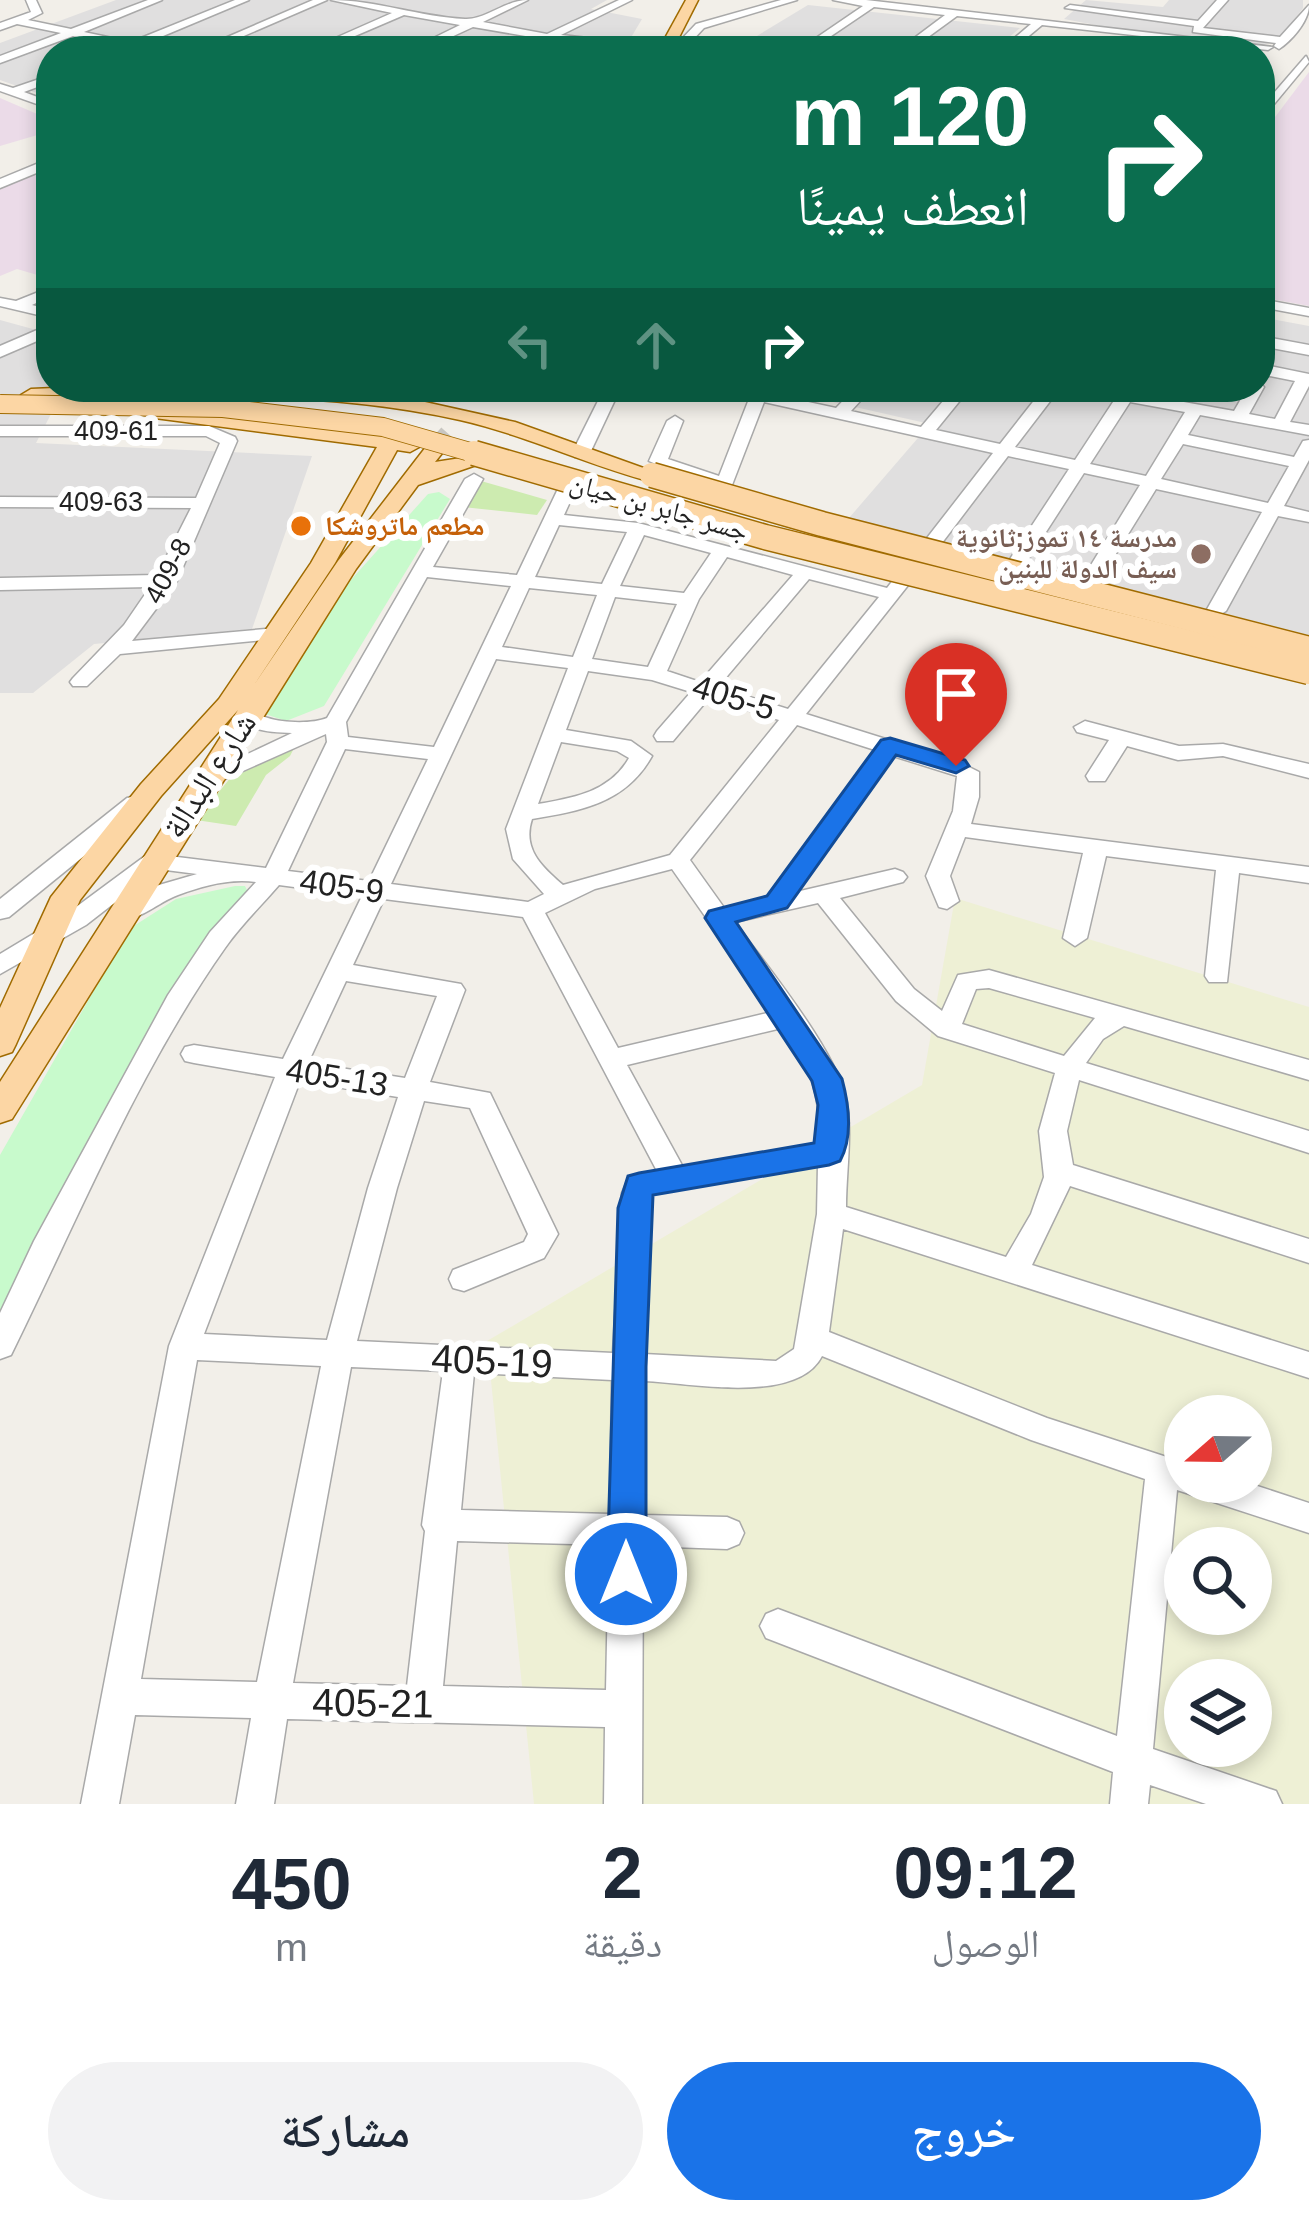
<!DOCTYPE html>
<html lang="ar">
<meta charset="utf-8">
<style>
body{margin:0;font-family:Arial,"Noto Naskh Arabic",sans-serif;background:#f2f2f3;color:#1f2937;direction:rtl;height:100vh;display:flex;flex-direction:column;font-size:45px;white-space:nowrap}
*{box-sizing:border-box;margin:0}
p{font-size:39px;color:#747a83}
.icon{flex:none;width:66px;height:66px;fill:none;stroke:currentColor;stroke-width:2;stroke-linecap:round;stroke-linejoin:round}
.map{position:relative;height:1804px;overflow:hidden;direction:ltr}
.side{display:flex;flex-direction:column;background:#fff;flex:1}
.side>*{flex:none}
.guide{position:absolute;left:36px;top:36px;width:1239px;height:366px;border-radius:48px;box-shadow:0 6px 18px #0003;direction:rtl;background:#0b6e4f;color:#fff;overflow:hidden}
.needle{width:78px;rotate:250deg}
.fabs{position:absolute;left:1164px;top:1395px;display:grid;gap:24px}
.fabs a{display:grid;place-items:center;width:108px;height:108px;border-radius:50%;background:#fff;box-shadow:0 6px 18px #0003;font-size:60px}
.pin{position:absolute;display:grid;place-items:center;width:102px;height:102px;color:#fff;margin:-123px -51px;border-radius:50% 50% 50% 0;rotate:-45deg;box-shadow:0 0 12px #0007}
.pin .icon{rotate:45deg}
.me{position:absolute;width:132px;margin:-66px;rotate:0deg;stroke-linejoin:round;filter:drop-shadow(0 0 9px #0008)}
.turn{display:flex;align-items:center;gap:42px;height:252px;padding:0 48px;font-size:54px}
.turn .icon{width:156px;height:156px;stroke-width:2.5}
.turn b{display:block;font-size:84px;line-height:102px}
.lanes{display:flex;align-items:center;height:114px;padding:0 48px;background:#0003;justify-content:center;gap:60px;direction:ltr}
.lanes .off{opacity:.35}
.eta{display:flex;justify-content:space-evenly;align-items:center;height:204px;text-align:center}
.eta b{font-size:72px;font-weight:600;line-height:84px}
.button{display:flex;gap:24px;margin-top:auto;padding:24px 48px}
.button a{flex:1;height:138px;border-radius:72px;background:#1a73e8;color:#fff;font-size:48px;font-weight:600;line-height:138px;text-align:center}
.button a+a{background:#f2f2f3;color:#1f2937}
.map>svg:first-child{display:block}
</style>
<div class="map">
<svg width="1309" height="1804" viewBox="0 0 1309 1804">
<rect width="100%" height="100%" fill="#f2efe9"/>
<g fill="#e0dfdf">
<polygon points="116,0 607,0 591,9 642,19 623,51 51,51 51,98 0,80 0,43"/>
<polygon points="1086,0 1163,7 1169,0 1303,0 1303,8 1280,39 1247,51 1149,51 1143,34 1064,19"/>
<polygon points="808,5 1020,28 992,51 732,51"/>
<polygon points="1260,317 1309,326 1309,635 849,518 930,424 767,387 1260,387"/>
<polygon points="0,320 51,334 51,387 65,387 36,443 312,456 252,629 94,644 33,693 0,693"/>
</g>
<g fill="#ebdbe8">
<polygon points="1309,72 1309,306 1260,297 1260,137"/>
<polygon points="0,98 51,120 51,131 0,146"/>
<polygon points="51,165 51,279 17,269 0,276 0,188"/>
</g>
<path fill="#eef0d5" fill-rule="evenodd" d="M955,898L1309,1007V1804H534L487,1341L922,1085ZM1185,1416H1251V1482H1185ZM1185,1548H1251V1614H1185ZM1185,1680H1251V1746H1185Z"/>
<g fill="#cdebb0">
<polygon points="481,481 547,500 537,515 463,507"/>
<polygon points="296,744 290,756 266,775 236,826 196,820 236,771"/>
</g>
<g fill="#c8facc">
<polygon points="428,494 439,492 450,499 324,706 286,721 262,713 341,591"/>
<path d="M235,886H245L248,892C154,1026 70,1165 0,1312V1155L129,929L176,899Z"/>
</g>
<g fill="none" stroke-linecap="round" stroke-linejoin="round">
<polyline stroke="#c8c6c1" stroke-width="18" stroke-dasharray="18 9" stroke-linecap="butt" points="436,447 453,428"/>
<g stroke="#a9a9a9" stroke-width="3">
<g id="minor">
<polygon points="26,0 36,0 42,13 28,20 71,29 148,0 162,0 84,32 131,42 235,0 249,0 144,44 166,51 130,49 73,36 0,63 0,56 61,33 17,24 0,30 0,23 31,12"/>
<polygon points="313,0 327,0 209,51 195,51"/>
<path d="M331,0C376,0 420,17 465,19C486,20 505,0 528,0L483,22L547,34L619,0H632L561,35L660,46L655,49L550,40L528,51H514L537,38L473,27L421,51H407L460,25L404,15L320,51H306L392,13Z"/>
<polygon points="781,0 797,0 704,28 689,44 728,43 732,48 662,48 677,44 696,24"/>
<polygon points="833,0 866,0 1273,47 1268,50 1042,25 1011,51 999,51 1031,24 957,16 909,51 897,51 945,15 874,7 809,51 797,51 863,6"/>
<path d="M1217,0H1228L1203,28L1280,37L1309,5C1309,22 1290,42 1279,49L1274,46L1276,43L1193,32L1194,26L1065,8L1070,5L1198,21Z"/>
<polygon points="1306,56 1309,62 1260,121 1260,109"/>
<polygon points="51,75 51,82 24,92 51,102 51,109 0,91 0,84 13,88"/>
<polygon points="51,158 51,167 0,188 0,179"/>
<polygon points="51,287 51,296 32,305 51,310 51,318 0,306 0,298 16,301"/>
<polygon points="1260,299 1309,308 1309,316 1260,307"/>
<polygon points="51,324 51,335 0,357 0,346"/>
<polygon points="1260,336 1309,345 1309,355 1260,346"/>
<path d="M1260,364L1309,374V386L1290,422L1309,425V435L1200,415L1188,435L1294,457L1303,441L1309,440V460L1284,506L1309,512V522L1278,516L1226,611L1216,617L1206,611L1262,512L1156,489L1101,578L1092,584L1083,578L1140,485L1084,473L1026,563L1019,565L1010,559L1069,469L1008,456L929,560L922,562L913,556L993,453L764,402L732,485H704L649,461L667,421L675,416L683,421L668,459L719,476L749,399L709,387H739L836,408L856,387H873L851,411L921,427L955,387H971L936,430L1000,444L1036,398L999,387H1061L1015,447L1075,460L1115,399L1066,387H1100L1234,411L1248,387H1260V383L1264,387L1249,414L1275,419L1295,381L1260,374ZM1130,402L1185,412L1146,476L1090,464ZM1183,444L1289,466L1268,503L1161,479Z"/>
<polygon points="605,387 621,387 590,453 575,457 572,453"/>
<polygon points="0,426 209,426 235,437 237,441 177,581 132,641 277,628 284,630 284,638 120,654 87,686 73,686 70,682 73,678 124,625 150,587 0,590 0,578 157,575 191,508 0,507 0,497 196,498 220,443 206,436 0,436"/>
<path d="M474,474L483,479L433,567L517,575L557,491L566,486L575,491L564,515L638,523L887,588L897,575H911L913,579L806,714L940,756L976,701H990L993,705L959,762L979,772V797L971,824L1309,867V883L1239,873L1227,982H1209L1205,976L1216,870L1106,856L1087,938L1075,946L1063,938L1083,853L965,837L950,876L959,901L947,909L939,907L926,876L953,811L957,776L893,756L796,892L895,869L903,872L907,877L903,882L840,898L914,989L942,1011L958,975L989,970L1309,1060V1080L1124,1026L1103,1039L1086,1063L1309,1131V1153L1079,1080L1067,1131L1073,1165L1309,1239V1263L1070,1186L1032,1265L1309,1352V1378L843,1229L829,1332L1047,1418L1185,1463V1482H1245L1309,1503V1533L1177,1490L1153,1749L1276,1791L1282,1804H1206L1150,1785L1148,1804H1110L1113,1772L766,1638L760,1626L766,1614L778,1609L1117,1736L1145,1479L1031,1440L822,1356C797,1405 691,1383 644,1381L643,1515L727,1517L739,1522L744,1533L739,1544L727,1549L643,1546L642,1804H604L605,1727L287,1719L274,1804H236L251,1718L135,1715L119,1804H81L169,1346L275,1077L194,1063L185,1061L181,1054L185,1047L194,1045L283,1059L362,896L279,885C261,906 241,925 225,948C138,1071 77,1221 11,1355L0,1359V1313L34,1241L168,995L210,932L256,882C230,878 203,886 178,895C156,903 137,924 113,920L110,914L113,908L159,885L197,874L158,869L86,925L0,974V954L68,913L145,856L153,854L266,868L327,742L326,734L216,783H200L197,778L292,733C270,732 252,732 236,716L240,712C253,710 256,715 268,718C283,723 313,724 327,718L465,479ZM559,525L627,532L602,584L535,577ZM644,535L711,553L684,593L620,586ZM727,557L793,575L700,682L667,671L699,599ZM427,577L511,586L434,747L348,737L346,722ZM809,579L879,597L788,709L718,687ZM529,588L597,595L573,657L502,647ZM615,597L677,604L648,667L592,659ZM496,659L568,668L506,829L513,859L544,894L528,902L391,884ZM588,671L652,680L691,692L657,731L654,736L657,741H673L709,698L779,720L670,855L563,885C542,867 522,849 532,819C581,811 626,803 652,756L631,741L566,730ZM797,725L875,750L767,899L725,909L690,860ZM561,742L617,751L629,758C610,792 573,798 538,804ZM345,749L428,759L369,881L288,871ZM672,869L772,1012L618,1048L545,913L595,889ZM384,899L523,917L657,1171L629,1177L622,1193L613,1353L357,1341L397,1188L424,1101L470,1108L528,1234L524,1242L453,1270L449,1279L453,1288L464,1291L544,1258L558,1234L490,1093L430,1082L465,990L461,984L353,965ZM818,903L896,1001L938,1036L1055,1073L1039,1131L1044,1177L1031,1214L1006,1257L846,1207C846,1174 852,1137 847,1104C840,1054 766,966 735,922ZM346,981L437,996L405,1078L308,1063ZM989,988L1095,1018L1064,1056L962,1024L976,989ZM782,1028C811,1075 821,1087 819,1144L683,1167L627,1065ZM300,1081L398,1097L368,1188L327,1340L204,1334ZM818,1165L817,1214L794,1349L776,1361L644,1354L650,1194ZM197,1360L321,1366L257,1682L141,1679ZM351,1367L443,1371L422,1525L425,1531L407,1686L293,1683ZM474,1373L612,1380L610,1514L461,1510ZM457,1541L609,1545L606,1690L443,1686Z"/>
<polygon points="1085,721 1179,746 1223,744 1309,764 1309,778 1223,756 1178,760 1127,746 1105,781 1089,781 1086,776 1109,740 1077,732 1074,727"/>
<polygon points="135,796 146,803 143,808 9,917 0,919 0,899 127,798"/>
</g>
</g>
<g stroke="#a06b00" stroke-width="3">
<g id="major">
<polygon points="686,0 698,0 672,51 658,51"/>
<path d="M79,387H309L407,398L515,422L663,475L652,482C587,465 526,435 460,420C319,389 174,395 31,401L21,395L31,389Z"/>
<polygon points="154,407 384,436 394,430 421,446 410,452 397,450 335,563 254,685 338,561 429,443 436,441 447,447 435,462 474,456 485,462 418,485 356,569 12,1119 0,1123 0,1082 238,710 161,796 80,900 16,1044 12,1052 0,1056 0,1008 51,897 141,784 219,699 311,563 377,447 147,417 144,413"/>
</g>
</g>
<use href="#minor" fill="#fff" fill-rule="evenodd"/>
<use href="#major" fill="#fcd6a4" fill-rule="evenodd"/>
<g stroke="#a06b00" stroke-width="20" stroke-linecap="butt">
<polyline id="major-bridge-far1" points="0,404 223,408 383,427 484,456"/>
</g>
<g stroke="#a06b00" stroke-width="27" stroke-linecap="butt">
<g id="major-bridge">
<polyline points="474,453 765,537 1309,672"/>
<polyline points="652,475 822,524 1309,649"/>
</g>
</g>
<use href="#major-bridge-far1" stroke="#fcd6a4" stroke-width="18"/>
<use href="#major-bridge" stroke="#fcd6a4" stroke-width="24"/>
</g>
<path fill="#1a73e8" stroke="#114b97" stroke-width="3" d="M890,738L965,760L969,766L956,773L896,755L787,908L736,922L842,1079C849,1105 853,1137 840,1161L829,1165L653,1195L646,1367V1574L640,1587L626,1592L613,1587L607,1574L618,1208L628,1176L639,1173L814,1143L818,1105L812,1081L705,918L709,911L767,896L881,740Z"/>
<circle fill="#e8710a" stroke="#fff" stroke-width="4.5" cx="301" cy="526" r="12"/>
<circle fill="#8d6e63" stroke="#fff" stroke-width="4.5" cx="1201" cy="554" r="12"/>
<g text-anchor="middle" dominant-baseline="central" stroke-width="12" stroke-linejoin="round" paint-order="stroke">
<g font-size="27" fill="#222" stroke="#fff">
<text x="116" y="431">409-61</text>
<text x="101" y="502">409-63</text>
<text transform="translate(659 507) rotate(16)">جسر جابر بن حيان</text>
<text transform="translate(168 571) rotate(-62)">409-8</text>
</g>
<g font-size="27" font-weight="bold" fill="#c56008" stroke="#fff" text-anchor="start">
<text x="325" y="526">مطعم ماتروشكا</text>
</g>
<g font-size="27" font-weight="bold" fill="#785e54" stroke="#fff" text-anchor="end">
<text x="1177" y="538">مدرسة ١٤ تموز;ثانوية<tspan x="1177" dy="31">سيف الدولة للبنين</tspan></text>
</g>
<g font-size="33" fill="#222" stroke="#fff">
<text transform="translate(734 697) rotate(17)">405-5</text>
<text transform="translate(209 775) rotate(-57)">شارع البدالة</text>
<text transform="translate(342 886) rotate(8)">405-9</text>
<text transform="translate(337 1077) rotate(9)">405-13</text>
</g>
<g font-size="39" fill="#222" stroke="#fff">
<text transform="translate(492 1361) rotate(3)">405-19</text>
<text transform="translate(373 1703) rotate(1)">405-21</text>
</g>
</g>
</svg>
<div class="fabs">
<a><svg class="needle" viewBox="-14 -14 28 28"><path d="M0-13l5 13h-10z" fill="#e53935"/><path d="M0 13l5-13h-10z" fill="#747a83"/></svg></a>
<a><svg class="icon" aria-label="search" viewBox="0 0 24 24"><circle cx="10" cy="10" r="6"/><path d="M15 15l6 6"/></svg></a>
<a><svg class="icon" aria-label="layers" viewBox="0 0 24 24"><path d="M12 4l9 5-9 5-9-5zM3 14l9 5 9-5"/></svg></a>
</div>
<div class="pin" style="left:956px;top:766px;background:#d93025"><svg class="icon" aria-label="arrive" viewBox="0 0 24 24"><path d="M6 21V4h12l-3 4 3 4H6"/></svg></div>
<svg class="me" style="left:626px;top:1574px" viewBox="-20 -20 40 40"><circle r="17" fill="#1a73e8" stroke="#fff" stroke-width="3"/><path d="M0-11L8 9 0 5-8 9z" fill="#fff"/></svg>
<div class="guide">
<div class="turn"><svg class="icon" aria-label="right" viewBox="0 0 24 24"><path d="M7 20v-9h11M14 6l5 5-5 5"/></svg><div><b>120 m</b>انعطف يمينًا</div></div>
<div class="lanes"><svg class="icon off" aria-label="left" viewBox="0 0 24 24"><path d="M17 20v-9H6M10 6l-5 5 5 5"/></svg><svg class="icon off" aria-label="ahead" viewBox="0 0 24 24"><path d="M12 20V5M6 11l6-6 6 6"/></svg><svg class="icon" aria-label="right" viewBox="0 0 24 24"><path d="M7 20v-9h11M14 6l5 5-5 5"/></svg></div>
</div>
</div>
<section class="side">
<div class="eta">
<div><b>09:12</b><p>الوصول</p></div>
<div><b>2</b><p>دقيقة</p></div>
<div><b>450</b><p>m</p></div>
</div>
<div class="button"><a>خروج</a><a>مشاركة</a></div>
</section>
